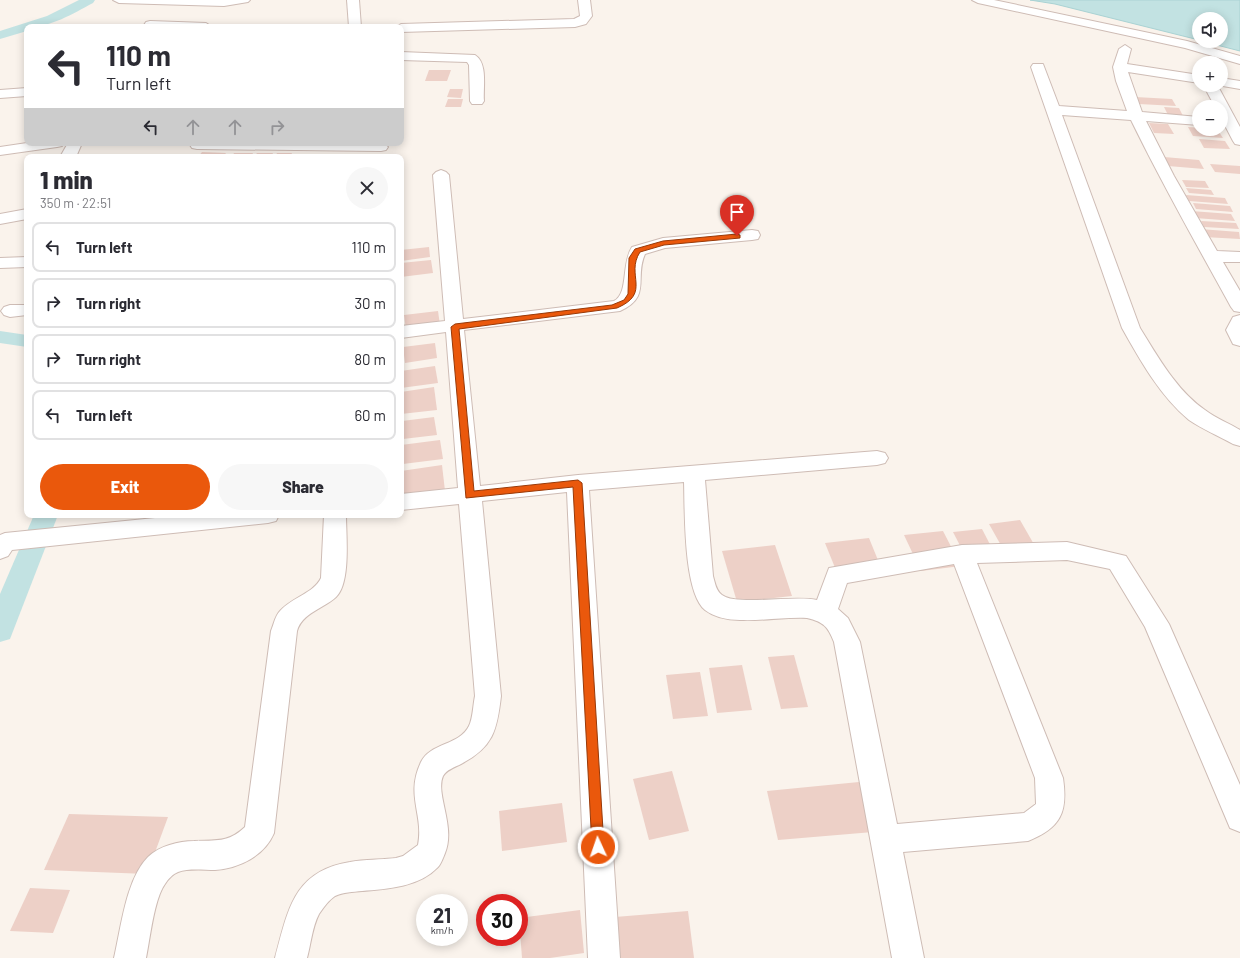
<!DOCTYPE html>
<meta charset="utf-8">
<style>
body{margin:0;font-family:Barlow,sans-serif;background:#f7f7f7;color:#2b2b33;height:100vh;display:flex;flex-direction:column;font-size:15px;white-space:nowrap}
*{box-sizing:border-box;margin:0}
p{font-size:13px;color:#7c7c81}
.icon{flex:none;width:22px;height:22px;fill:none;stroke:currentColor;stroke-width:2;stroke-linecap:round;stroke-linejoin:round}
.map{position:relative;flex:1;overflow:hidden}
.details{position:absolute;left:24px;top:154px;width:380px;height:364px;display:flex;flex-direction:column;background:#fff;border-radius:8px;box-shadow:0 2px 10px #0003}
.details>*{flex:none}
.top-card{position:absolute;left:24px;top:24px;width:380px;height:122px;border-radius:8px;box-shadow:0 2px 10px #0003;background:#fff;color:#2b2b33;overflow:hidden}
.controls{position:absolute;left:1192px;top:12px;display:grid;gap:8px}
.controls a{display:grid;place-items:center;width:36px;height:36px;border-radius:50%;background:#fff;box-shadow:0 2px 10px #0003;font-size:20px}
.speed{position:absolute;left:416px;top:894px;display:flex;gap:8px;font-size:20px;font-weight:700;text-align:center}
.speed>*{display:grid;place-content:center;width:52px;height:52px;border-radius:50%;background:#fff;box-shadow:0 2px 10px #0003;line-height:1}
.speed small{font-size:10px;font-weight:400}
.speed .limit{border:6px solid #d22;background:#fff;color:#111}
.pin{position:absolute;display:grid;place-items:center;width:34px;height:34px;color:#fff;margin:-41px -17px;border-radius:50% 50% 50% 0;rotate:-45deg;box-shadow:0 0 4px #0007}
.pin .icon{rotate:45deg}
.me{position:absolute;width:44px;margin:-22px;rotate:357deg;stroke-linejoin:round;filter:drop-shadow(0 0 3px #0008)}
.turn{display:flex;align-items:center;gap:14px;height:84px;padding:0 16px;font-size:18px}
.turn .icon{width:52px;height:52px;stroke-width:2.5}
.turn b{display:block;font-size:28px;line-height:34px}
.lanes{display:flex;align-items:center;height:38px;padding:0 16px;background:#0003;justify-content:center;gap:20px;direction:ltr}
.lanes .off{opacity:.35}
.round{display:grid;place-items:center;flex:none;width:42px;height:42px;border-radius:21px;background:#f7f7f7}
.summary{display:flex;align-items:center;justify-content:space-between;height:68px;padding:0 16px}
h1{font-size:24px;font-weight:800;line-height:30px}
.cta{display:flex;gap:8px;margin-top:auto;padding:8px 16px}
.cta a{flex:1;height:46px;border-radius:24px;background:#ea580c;color:#fff;font-size:16px;font-weight:800;line-height:46px;text-align:center}
.cta a+a{background:#f7f7f7;color:#2b2b33}
ul{padding:0;list-style:none}
li{display:flex;align-items:center;gap:12px;height:50px;margin:0 8px 6px;padding:0 8px;border:2px solid #e1e1e2;border-radius:8px}
li div{flex:1}
li b{display:block;font-size:15px}
li em{font-style:normal}
.map>svg:first-child{display:block}
</style>
<div class="map">
<svg width="1240" height="958" viewBox="0 0 1240 958">
<rect width="100%" height="100%" fill="#faf3ec"/>
<polygon fill="#c2e2e2" stroke="#a9d2d3" points="1030,0 1240,0 1240,51 1201,41 1221,41 1221,19 1199,19 1199,40 1055,4"/>
<g fill="none" stroke-linecap="round" stroke-linejoin="round">
<g fill="#c2e2e2" fill-rule="evenodd">
<path d="M79,0H95L93,3C72,14 52,27 27,27V31L0,39V31L47,16Z"/>
<polygon points="0,331 27,335 27,347 0,343"/>
<polygon points="34,515 58,515 10,639 0,642 0,594"/>
</g>
</g>
<g fill="#edd0c7">
<polygon points="429,70 451,70 447,81 425,81"/>
<polygon points="450,89 463,89 461,98 447,97"/>
<polygon points="1135,97 1172,99 1176,106 1139,104"/>
<polygon points="448,99 463,99 461,107 445,107"/>
<polygon points="1164,107 1179,108 1184,118 1169,117"/>
<polygon points="1149,123 1168,124 1174,134 1154,133"/>
<polygon points="1188,127 1217,129 1223,138 1193,136"/>
<polygon points="1199,139 1225,141 1230,149 1204,148"/>
<polygon points="202,152 226,153 223,157 198,157"/>
<polygon points="234,153 253,153 251,157 232,157"/>
<polygon points="257,153 273,153 271,157 254,157"/>
<polygon points="277,153 292,153 290,157 275,157"/>
<polygon points="1164,157 1199,160 1204,169 1168,166"/>
<polygon points="1210,164 1240,166 1240,174 1215,172"/>
<polygon points="1182,180 1205,181 1209,188 1186,187"/>
<polygon points="1186,188 1211,190 1214,195 1189,193"/>
<polygon points="1186,195 1225,198 1228,204 1189,201"/>
<polygon points="1193,203 1230,206 1233,212 1196,209"/>
<polygon points="1191,211 1231,214 1235,221 1195,218"/>
<polygon points="1201,221 1236,223 1239,229 1204,227"/>
<polygon points="1200,229 1239,232 1240,239 1204,237"/>
<polygon points="429,247 430,257 401,261 401,250"/>
<polygon points="431,260 433,273 401,277 401,263"/>
<polygon points="438,311 440,325 406,329 404,315"/>
<polygon points="435,343 437,358 405,363 403,347"/>
<polygon points="435,366 438,383 401,388 401,371"/>
<polygon points="434,387 437,410 401,414 401,392"/>
<polygon points="434,417 437,435 403,439 402,421"/>
<polygon points="440,440 443,459 403,464 401,445"/>
<polygon points="442,465 445,491 401,498 401,471"/>
<polygon points="144,515 183,515 182,520 142,526"/>
<polygon points="1020,520 1043,560 1011,563 989,524"/>
<polygon points="982,529 998,560 969,563 953,532"/>
<polygon points="943,531 961,566 921,571 904,535"/>
<polygon points="869,538 884,575 840,580 825,543"/>
<polygon points="775,545 792,596 737,602 722,551"/>
<polygon points="794,655 808,707 781,709 768,657"/>
<polygon points="742,665 752,710 717,713 709,668"/>
<polygon points="700,672 708,716 673,719 666,675"/>
<polygon points="672,771 689,831 649,840 633,779"/>
<polygon points="859,782 873,832 778,840 767,791"/>
<polygon points="562,803 567,842 502,851 499,811"/>
<polygon points="69,814 168,817 147,874 44,870"/>
<polygon points="30,888 70,890 53,933 10,931"/>
<polygon points="580,910 584,953 550,958 522,958 519,918"/>
<polygon points="688,911 694,958 618,958 615,917"/>
</g>
<g fill="none" stroke-linecap="round" stroke-linejoin="round">
<g stroke="#cebcb5" stroke-width="2">
<g id="minor">
<polygon points="113,0 250,0 248,2 224,6 119,3"/>
<polygon points="347,0 359,0 361,27 349,27"/>
<polygon points="578,0 590,0 592,16 586,24 575,27 401,32 401,27 396,27 401,24 574,19 580,16"/>
<polygon points="972,0 994,0 1187,41 1240,56 1240,64 1185,48 978,3"/>
<polygon points="150,21 206,23 212,27 145,27 144,25 146,22"/>
<path d="M1125,45L1131,49L1127,64L1199,75V83L1128,72L1142,112L1199,117V125L1146,121L1174,176L1217,251L1240,252V262H1223L1240,291V312L1234,311L1231,307C1197,245 1162,184 1131,120L1062,115L1140,328C1158,357 1177,391 1205,410C1215,418 1229,423 1240,430V446L1233,444C1219,436 1202,429 1189,420C1160,396 1140,360 1122,328L1031,67L1033,64H1043L1059,106L1127,111L1116,81L1113,67L1119,49Z"/>
<path d="M401,52L475,55C488,63 483,87 484,101L482,104H472L470,101L469,65L467,62L401,60Z"/>
<polygon points="1221,78 1240,81 1240,89 1217,85 1221,85"/>
<polygon points="1213,86 1218,87 1220,90 1240,127 1240,145 1235,144 1233,141 1221,118 1221,107 1215,107 1206,90 1208,87"/>
<polygon points="27,88 27,96 0,98 0,90"/>
<polygon points="27,143 64,143 62,146 57,147 0,155 0,147"/>
<polygon points="68,143 82,143 76,157 60,157"/>
<polygon points="191,143 383,143 388,147 386,150 381,151 197,149 192,148 190,145"/>
<path d="M441,170L446,172L449,175L463,319L614,301C629,293 621,264 632,247L663,238L752,230L758,231L760,235L758,239L752,240L665,248L645,254C634,278 652,297 620,311L464,330L480,486L578,475L877,451L885,453L888,458L885,463L877,465L705,480L713,576C715,583 716,591 722,595C736,606 794,595 817,600L829,568L962,545L1067,542L1126,556L1169,624L1240,785V832L1230,828L1145,627L1110,569L1067,560L977,563L1063,778C1068,812 1061,828 1028,841L903,852L924,958H892L834,642C828,627 824,622 807,618C785,617 762,621 740,620C728,620 714,617 705,610C683,592 685,510 684,482L589,490L620,958H588L567,492L482,501L501,696C497,731 493,747 461,764C455,767 446,770 443,776C435,794 456,826 445,853C443,858 441,864 438,867C419,887 388,889 362,891C353,892 343,892 335,896C329,900 323,908 319,914C312,927 311,944 307,958H275C288,911 293,871 350,862C365,859 380,860 396,858L403,856L418,845C424,814 405,796 421,762C430,743 460,745 469,726C473,718 473,705 475,696L459,504L401,510V494L458,488L446,332L401,338V326L445,321L433,175L436,172ZM954,564L1035,778L1036,804L1024,813L897,824L860,642L848,618L838,609L847,583Z"/>
<polygon points="27,209 27,219 0,224 0,214"/>
<polygon points="27,257 27,267 0,268 0,258"/>
<polygon points="10,305 27,305 27,315 10,317 4,315 1,311 4,307"/>
<polygon points="1240,315 1240,346 1233,344 1226,330 1233,317"/>
<polygon points="185,515 279,515 276,521 268,523 12,550 8,556 0,559 0,535 5,533"/>
<path d="M324,515H346C346,535 351,583 336,597C323,609 302,613 297,631L274,833C264,856 240,868 215,870C203,870 189,868 178,872C173,874 168,879 165,884C154,899 150,939 146,958H114C121,928 126,879 148,857C159,846 179,841 194,841C216,840 228,843 245,827L271,631C274,624 275,616 280,611C291,598 314,593 321,578Z"/>
</g>
</g>
<use href="#minor" fill="#fff" fill-rule="evenodd"/>
</g>
<path fill="#ea580c" stroke="#983908" d="M737,234L740,235V238L664,245L640,252C625,275 652,293 617,308L459,329L474,491L578,480L582,483L604,847L602,851L598,853L594,851L592,847L573,487L466,498L451,327L455,324L612,305L624,300L628,294L629,258L635,249L663,241Z"/>
</svg>
<div class="controls">
<a><svg class="icon" aria-label="sound" viewBox="0 0 24 24"><path d="M4 9h4l5-4v14l-5-4H4zM17 9q2 3 0 6"/></svg></a>
<a>+</a>
<a>−</a>
</div>
<div class="speed"><div>21<small>km/h</small></div><div class="limit">30</div></div>
<div class="pin" style="left:737px;top:236px;background:#d93025"><svg class="icon" aria-label="arrive" viewBox="0 0 24 24"><path d="M6 21V4h12l-3 4 3 4H6"/></svg></div>
<svg class="me" style="left:598px;top:847px" viewBox="-20 -20 40 40"><circle r="17" fill="#ea580c" stroke="#fff" stroke-width="3"/><path d="M0-11L8 9 0 5-8 9z" fill="#fff"/></svg>
<div class="top-card">
<div class="turn"><svg class="icon" aria-label="left" viewBox="0 0 24 24"><path d="M17 20v-9H6M10 6l-5 5 5 5"/></svg><div><b>110 m</b>Turn left</div></div>
<div class="lanes"><svg class="icon" aria-label="left" viewBox="0 0 24 24"><path d="M17 20v-9H6M10 6l-5 5 5 5"/></svg><svg class="icon off" aria-label="ahead" viewBox="0 0 24 24"><path d="M12 20V5M6 11l6-6 6 6"/></svg><svg class="icon off" aria-label="ahead" viewBox="0 0 24 24"><path d="M12 20V5M6 11l6-6 6 6"/></svg><svg class="icon off" aria-label="right" viewBox="0 0 24 24"><path d="M7 20v-9h11M14 6l5 5-5 5"/></svg></div>
</div>
<section class="details">
<div class="summary"><div><h1>1 min</h1><p>350 m · 22:51</p></div><a class="round"><svg class="icon" aria-label="close" viewBox="0 0 24 24"><path d="M6 6l12 12M18 6L6 18"/></svg></a></div>
<ul>
<li><svg class="icon" aria-label="left" viewBox="0 0 24 24"><path d="M17 20v-9H6M10 6l-5 5 5 5"/></svg><div><b>Turn left</b></div><em>110 m</em></li>
<li><svg class="icon" aria-label="right" viewBox="0 0 24 24"><path d="M7 20v-9h11M14 6l5 5-5 5"/></svg><div><b>Turn right</b></div><em>30 m</em></li>
<li><svg class="icon" aria-label="right" viewBox="0 0 24 24"><path d="M7 20v-9h11M14 6l5 5-5 5"/></svg><div><b>Turn right</b></div><em>80 m</em></li>
<li><svg class="icon" aria-label="left" viewBox="0 0 24 24"><path d="M17 20v-9H6M10 6l-5 5 5 5"/></svg><div><b>Turn left</b></div><em>60 m</em></li>
</ul>
<div class="cta"><a>Exit</a><a>Share</a></div>
</section>
</div>
